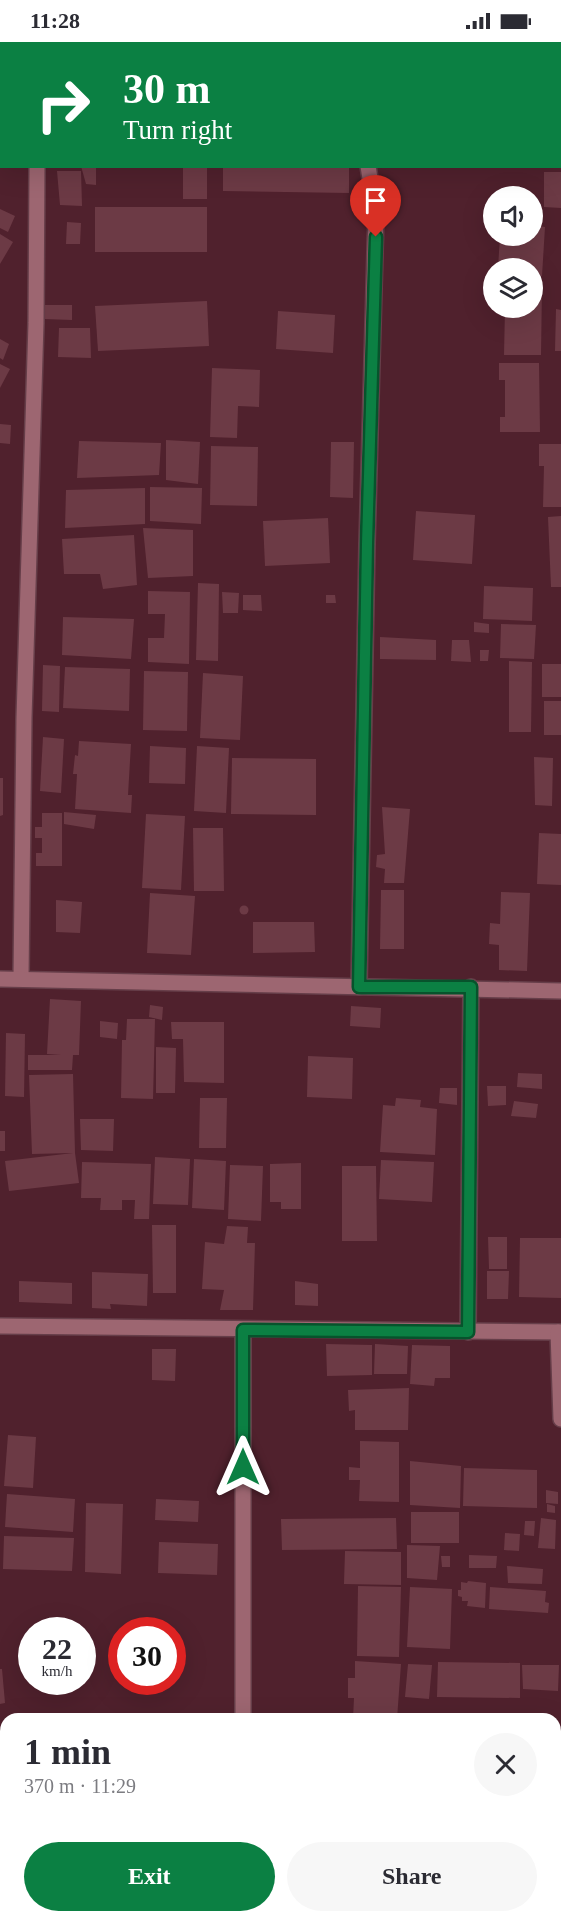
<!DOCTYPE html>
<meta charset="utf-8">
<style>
body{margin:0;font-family:Georgia,serif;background:#f7f7f7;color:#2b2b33;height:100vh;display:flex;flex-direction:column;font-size:22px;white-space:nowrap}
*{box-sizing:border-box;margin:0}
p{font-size:20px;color:#7c7c81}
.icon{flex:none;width:33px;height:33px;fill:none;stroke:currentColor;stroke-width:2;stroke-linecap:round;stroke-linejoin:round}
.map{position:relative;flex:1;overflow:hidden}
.details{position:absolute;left:0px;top:1671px;width:561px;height:210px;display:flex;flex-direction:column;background:#fff;border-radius:18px 18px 0 0;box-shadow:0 6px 24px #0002}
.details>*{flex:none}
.guide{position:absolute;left:0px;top:0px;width:561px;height:126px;box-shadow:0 6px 24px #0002;background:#0b8043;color:#fff;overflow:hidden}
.tools{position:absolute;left:483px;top:144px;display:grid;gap:12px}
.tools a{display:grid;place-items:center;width:60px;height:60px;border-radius:50%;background:#fff;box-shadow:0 6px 24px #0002;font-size:30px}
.speed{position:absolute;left:18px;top:1575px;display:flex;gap:12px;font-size:30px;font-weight:700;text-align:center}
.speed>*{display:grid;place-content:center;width:78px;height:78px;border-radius:50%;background:#fff;box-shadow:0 6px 24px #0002;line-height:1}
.speed small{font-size:15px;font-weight:400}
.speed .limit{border:9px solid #d22;background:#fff;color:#111}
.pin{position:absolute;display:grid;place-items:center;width:51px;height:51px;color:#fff;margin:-62px -26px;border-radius:50% 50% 50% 0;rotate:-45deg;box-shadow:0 0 6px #0007}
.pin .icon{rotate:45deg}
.me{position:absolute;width:66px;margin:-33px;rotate:0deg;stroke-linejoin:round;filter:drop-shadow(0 0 4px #0008)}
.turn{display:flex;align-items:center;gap:21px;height:126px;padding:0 24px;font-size:27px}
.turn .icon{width:78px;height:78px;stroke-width:2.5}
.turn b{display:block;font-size:42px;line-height:51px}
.round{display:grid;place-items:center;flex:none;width:63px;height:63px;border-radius:32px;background:#f7f7f7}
.headline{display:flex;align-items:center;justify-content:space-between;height:102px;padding:0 24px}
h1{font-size:36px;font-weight:600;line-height:45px}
.button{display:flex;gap:12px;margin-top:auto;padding:12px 24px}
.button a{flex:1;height:69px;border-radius:36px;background:#0b8043;color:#fff;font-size:24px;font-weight:600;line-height:69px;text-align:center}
.button a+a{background:#f7f7f7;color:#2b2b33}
.status{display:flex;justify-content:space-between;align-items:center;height:42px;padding:0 30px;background:#fff;direction:ltr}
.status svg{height:16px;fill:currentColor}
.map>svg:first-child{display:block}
</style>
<div class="status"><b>11:28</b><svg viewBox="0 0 49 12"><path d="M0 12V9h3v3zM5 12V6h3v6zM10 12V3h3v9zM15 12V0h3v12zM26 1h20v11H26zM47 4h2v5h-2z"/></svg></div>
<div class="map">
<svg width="561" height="1881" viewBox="0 0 561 1881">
<rect width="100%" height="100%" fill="#50212d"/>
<g fill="#6c3a45">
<polygon points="81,124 96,124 96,143 86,142"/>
<rect x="183" y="124" width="24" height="33"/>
<polygon points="223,124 349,124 349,151 223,149"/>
<polygon points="57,129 81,129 82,164 60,163"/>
<polygon points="544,130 561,130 561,166 544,165"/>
<rect x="95" y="165" width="112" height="45"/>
<polygon points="0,167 15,174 8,190 0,186"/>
<polygon points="67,180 81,181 80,202 66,202"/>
<polygon points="532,183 545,185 542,234 532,233 532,226 498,226 500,194 532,194"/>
<polygon points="0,192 13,200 0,222"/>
<polygon points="532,245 542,245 541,313 504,313 505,266 532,266"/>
<polygon points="207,259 209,304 98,309 95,264"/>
<polygon points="44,263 72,263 72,278 44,277"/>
<polygon points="556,267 561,268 561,309 555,309"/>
<polygon points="278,269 335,273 333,311 276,307"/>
<polygon points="59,286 90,286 91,316 58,315"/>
<polygon points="0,297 9,302 3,318 0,316"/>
<polygon points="499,321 539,321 540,390 500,390 500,375 505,375 505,338 499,338"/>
<polygon points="0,322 10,327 0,346"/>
<polygon points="212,326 260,328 259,365 238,364 237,396 210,395"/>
<polygon points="0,382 11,383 10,402 0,401"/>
<polygon points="166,398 200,400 198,442 166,438"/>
<polygon points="79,399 161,401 159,433 77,436"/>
<polygon points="331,400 354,400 353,456 330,455"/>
<polygon points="539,402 561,402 561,465 543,465 544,424 539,424"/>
<polygon points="211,404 258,405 257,464 210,463"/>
<polygon points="150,445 202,446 201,482 150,479"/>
<polygon points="145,446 145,482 65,486 66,448"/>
<polygon points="416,469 475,473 472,522 413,518"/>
<polygon points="561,474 561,545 551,545 548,475"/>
<polygon points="328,476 330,521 265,524 263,479"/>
<polygon points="143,486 193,488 193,534 148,536"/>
<polygon points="134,493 137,543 103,547 100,532 64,532 62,497"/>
<polygon points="198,541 219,542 218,619 196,618"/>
<polygon points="484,544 533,546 532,579 483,577"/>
<polygon points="148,549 190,550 189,622 148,620 148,596 164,596 165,572 148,572"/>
<polygon points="222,550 239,551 238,571 223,571"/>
<polygon points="243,553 261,553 262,569 243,568"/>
<polygon points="326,553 335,553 336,561 326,561"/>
<polygon points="63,575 134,577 131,617 62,613"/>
<polygon points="474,580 489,582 489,591 474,590"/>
<polygon points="501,582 536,583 534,617 500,616"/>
<polygon points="380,595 436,598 436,618 380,617"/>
<polygon points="452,598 469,598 471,620 451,619"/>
<polygon points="480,608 489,608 488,619 480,619"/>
<polygon points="509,619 532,620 531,690 509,690"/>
<rect x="542" y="622" width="19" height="33"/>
<polygon points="43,623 60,624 59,670 42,669"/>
<polygon points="65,625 130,627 129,669 63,666"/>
<polygon points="144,629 188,630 187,689 143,688"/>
<polygon points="203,631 243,634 240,698 200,696"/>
<rect x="544" y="659" width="17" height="34"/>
<polygon points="43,695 64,697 61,751 40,749"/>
<polygon points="79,699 131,702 128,753 132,753 131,771 75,767 77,732 73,732 75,713 78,714"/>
<polygon points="150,704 186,706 185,742 149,741"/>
<polygon points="197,704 229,706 226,771 194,769"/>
<polygon points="534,715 553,716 552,764 535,763"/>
<polygon points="232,716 316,717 316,773 231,772"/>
<polygon points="0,736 3,736 3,773 0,774"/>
<polygon points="382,765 410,767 404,841 384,841 385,827 376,825 377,813 385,812"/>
<polygon points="64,770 96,773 94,787 64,782"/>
<polygon points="42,771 62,771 62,824 36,824 36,811 42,811 42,796 35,796 35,785 42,785"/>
<polygon points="146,772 185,774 181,848 142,846"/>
<polygon points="193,786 223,786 224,849 194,849"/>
<polygon points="539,791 561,792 561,843 537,842"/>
<polygon points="381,848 404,848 404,907 380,907"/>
<polygon points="501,850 530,851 527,929 499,928 499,903 489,902 490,881 500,882"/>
<polygon points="150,851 195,854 191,913 147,911"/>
<polygon points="56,858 82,860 80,891 56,890"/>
<circle cx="244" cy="868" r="4.5"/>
<polygon points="253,880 314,880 315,910 253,911"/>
<polygon points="50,957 81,959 79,1013 73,1013 72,1028 28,1028 28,1013 61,1013 47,1012"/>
<polygon points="150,963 163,965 162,978 149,975"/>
<polygon points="351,964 381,966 380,986 350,984"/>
<polygon points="127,977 155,977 153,1057 121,1056 122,998 126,998"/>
<polygon points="100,979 118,981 117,997 100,995"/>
<polygon points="171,980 224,980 224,1041 184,1040 183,997 172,997"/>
<polygon points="6,991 25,992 24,1055 5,1054"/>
<polygon points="156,1005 176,1006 175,1051 156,1051"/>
<polygon points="308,1014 353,1016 352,1057 307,1055"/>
<polygon points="518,1031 542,1032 542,1047 517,1045"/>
<polygon points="73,1032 75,1111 79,1141 9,1149 5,1119 73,1111 32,1112 29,1033"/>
<polygon points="487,1044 506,1044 506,1063 488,1064"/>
<polygon points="440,1046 457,1046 457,1063 439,1061"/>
<polygon points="200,1056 227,1056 226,1106 199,1106"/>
<polygon points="396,1056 421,1058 420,1065 437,1067 435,1113 380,1110 383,1063 395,1064"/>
<polygon points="514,1059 538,1062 536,1076 511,1074"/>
<polygon points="80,1077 114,1077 113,1109 81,1108"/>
<rect x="0" y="1089" width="5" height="20"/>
<polygon points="155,1115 190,1117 188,1163 153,1162"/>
<polygon points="194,1117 226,1119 224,1168 192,1166"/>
<polygon points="381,1118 434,1120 432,1160 379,1157"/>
<polygon points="82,1120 151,1122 149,1177 134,1177 135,1158 122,1158 122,1168 100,1168 101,1156 81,1156"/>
<polygon points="301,1121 301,1167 281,1167 281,1160 270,1160 270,1122"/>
<polygon points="230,1123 263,1124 261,1179 228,1177"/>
<polygon points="342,1124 376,1124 377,1199 342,1199"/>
<polygon points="152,1183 176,1183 176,1251 153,1251"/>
<polygon points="227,1184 248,1185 247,1201 255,1201 253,1268 220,1268 224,1248 202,1247 205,1200 224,1202"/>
<polygon points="488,1195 507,1195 507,1227 489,1227"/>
<polygon points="520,1196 561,1196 561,1256 519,1255"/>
<polygon points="487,1229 509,1229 508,1257 487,1257"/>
<polygon points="92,1230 148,1232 147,1264 110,1262 111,1267 92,1266"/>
<polygon points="19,1239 72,1241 72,1262 19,1260"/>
<polygon points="295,1239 318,1242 318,1264 295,1263"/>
<polygon points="326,1302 372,1303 372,1333 327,1334"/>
<polygon points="375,1302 408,1304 407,1332 374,1332"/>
<polygon points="412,1303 450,1304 450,1336 435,1336 434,1344 410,1342"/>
<polygon points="152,1307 176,1307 175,1339 152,1338"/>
<polygon points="409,1346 408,1388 355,1388 355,1368 349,1369 348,1348"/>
<polygon points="8,1393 36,1395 33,1446 4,1444"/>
<polygon points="360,1399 399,1400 399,1460 359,1459 360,1438 349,1438 349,1425 360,1426"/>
<polygon points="410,1419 461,1424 460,1466 410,1463"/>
<polygon points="464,1426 537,1428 537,1466 463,1464"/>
<polygon points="546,1448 558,1450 558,1462 546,1461"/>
<polygon points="7,1452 75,1457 73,1490 5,1485"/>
<polygon points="156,1457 199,1459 198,1480 155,1478"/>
<polygon points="86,1461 123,1462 121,1532 85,1530"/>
<polygon points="547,1462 555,1464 555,1471 547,1470"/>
<rect x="411" y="1470" width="48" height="31"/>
<polygon points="396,1476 397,1507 282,1508 281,1477"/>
<polygon points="541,1476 556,1478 555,1507 538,1506"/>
<polygon points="525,1479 535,1479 534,1494 524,1493"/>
<polygon points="505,1491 520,1492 519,1509 504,1508"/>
<polygon points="4,1494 74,1496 72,1529 3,1527"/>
<polygon points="159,1500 218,1502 217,1533 158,1531"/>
<polygon points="407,1503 440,1504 437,1538 407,1536"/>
<polygon points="345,1509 401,1510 401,1543 344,1542"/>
<polygon points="469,1513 497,1514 496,1526 469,1526"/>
<polygon points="441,1514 450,1514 450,1525 442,1525"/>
<polygon points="507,1524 543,1527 542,1542 508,1541"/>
<polygon points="468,1539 486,1541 485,1566 467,1564 468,1559 462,1559 462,1555 458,1554 458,1548 461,1548 461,1540 467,1541"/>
<polygon points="358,1544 401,1545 399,1615 357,1614"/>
<polygon points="410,1545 452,1547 450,1607 407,1605"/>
<polygon points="490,1545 546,1549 545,1560 549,1561 548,1571 489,1567"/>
<polygon points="355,1619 401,1622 397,1677 353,1677 354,1656 348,1656 348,1636 355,1636"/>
<polygon points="438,1620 520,1621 520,1656 437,1655"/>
<polygon points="408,1622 432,1623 429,1657 405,1655"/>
<polygon points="522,1623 559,1623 558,1649 523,1647"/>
<polygon points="0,1627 2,1627 5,1661 0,1662"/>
<polygon points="0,1695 6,1696 6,1736 0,1736"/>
<polygon points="0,1835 6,1835 6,1875 22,1875 22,1881 0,1881"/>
<rect x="27" y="1875" width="35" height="6"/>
<rect x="260" y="1875" width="52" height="6"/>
<polygon points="322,1875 392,1875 392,1881 321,1881"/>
</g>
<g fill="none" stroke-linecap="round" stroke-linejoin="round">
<g stroke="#663e49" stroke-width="18">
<g id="minor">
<polyline points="41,2 41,0"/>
<polyline points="21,936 24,676 36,281 37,124"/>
<polyline points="0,937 561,949"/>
<polyline points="359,945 367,502 376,173 368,124"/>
<polyline points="0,1284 561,1290"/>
<polyline points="243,1288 243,1677"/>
<polyline points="468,1290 471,945"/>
<polyline points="558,1290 561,1377"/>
<polyline points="243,1881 243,1875"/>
</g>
</g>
<use href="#minor" stroke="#9d6671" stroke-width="15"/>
</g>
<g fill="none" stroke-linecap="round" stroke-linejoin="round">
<g stroke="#07532c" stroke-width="15">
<polyline id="route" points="243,1425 243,1288 468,1290 471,945 359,945 367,502 376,195"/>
</g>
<use href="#route" stroke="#0b8043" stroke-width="10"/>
</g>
</svg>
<div class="tools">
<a><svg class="icon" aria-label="sound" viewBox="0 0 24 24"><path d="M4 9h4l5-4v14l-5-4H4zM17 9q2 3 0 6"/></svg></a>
<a><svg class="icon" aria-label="layers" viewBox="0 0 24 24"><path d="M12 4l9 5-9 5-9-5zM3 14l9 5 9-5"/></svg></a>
</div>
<div class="speed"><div>22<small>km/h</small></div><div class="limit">30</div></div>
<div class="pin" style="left:376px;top:195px;background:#d93025"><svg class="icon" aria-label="arrive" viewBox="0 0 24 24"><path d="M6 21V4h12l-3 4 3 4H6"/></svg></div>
<svg class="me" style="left:243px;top:1425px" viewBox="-20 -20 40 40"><path d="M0-17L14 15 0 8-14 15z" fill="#0b8043" stroke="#fff" stroke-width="4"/></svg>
<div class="guide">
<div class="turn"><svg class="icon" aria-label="right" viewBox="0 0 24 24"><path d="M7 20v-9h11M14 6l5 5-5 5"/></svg><div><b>30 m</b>Turn right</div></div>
</div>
<section class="details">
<div class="headline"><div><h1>1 min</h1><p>370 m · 11:29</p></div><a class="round"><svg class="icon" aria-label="close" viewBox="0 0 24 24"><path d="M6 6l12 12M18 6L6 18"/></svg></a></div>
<div class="button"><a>Exit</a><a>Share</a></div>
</section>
</div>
